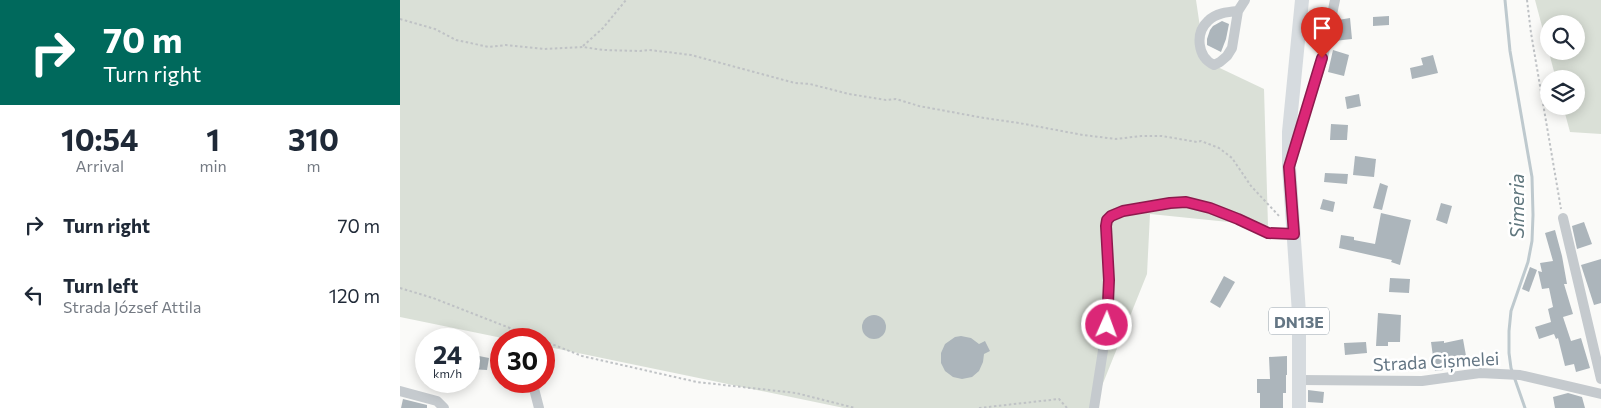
<!DOCTYPE html>
<meta charset="utf-8">
<style>
body{margin:0;font-family:Commissioner,sans-serif;background:#f2f2f3;color:#1f2937;height:100vh;display:flex;flex-direction:column;font-size:19px;white-space:nowrap}
*{box-sizing:border-box;margin:0}
p{font-size:16px;color:#747a83}
.icon{flex:none;width:28px;height:28px;fill:none;stroke:currentColor;stroke-width:2;stroke-linecap:round;stroke-linejoin:round}
.map{position:relative;flex:1;overflow:hidden}
.panel{display:flex;flex-direction:column;background:#fff;width:400px}
.panel>*{flex:none}
.banner{background:#00695c;color:#fff;overflow:hidden}
.buttons{position:absolute;left:1140px;top:15px;display:grid;gap:10px}
.buttons a{display:grid;place-items:center;width:45px;height:45px;border-radius:50%;background:#fff;box-shadow:0 2px 12px #0003;font-size:25px}
.speed{position:absolute;left:15px;top:328px;display:flex;gap:10px;font-size:25px;font-weight:700;text-align:center}
.speed>*{display:grid;place-content:center;width:65px;height:65px;border-radius:50%;background:#fff;box-shadow:0 2px 12px #0003;line-height:1}
.speed small{font-size:12px;font-weight:400}
.speed .limit{border:8px solid #d22;background:#fff;color:#111}
.pin{position:absolute;display:grid;place-items:center;width:42px;height:42px;color:#fff;margin:-51px -21px;border-radius:50% 50% 50% 0;rotate:-45deg;box-shadow:0 0 5px #0007}
.pin .icon{rotate:45deg}
.me{position:absolute;width:55px;margin:-28px;rotate:2deg;stroke-linejoin:round;filter:drop-shadow(0 0 4px #0008)}
.turn{display:flex;align-items:center;gap:18px;height:105px;padding:0 20px;font-size:22px}
.turn .icon{width:65px;height:65px;stroke-width:2.5}
.turn b{display:block;font-size:35px;line-height:42px}
.eta{display:flex;justify-content:space-evenly;align-items:center;height:85px;text-align:center}
.eta b{font-size:30px;font-weight:700;line-height:35px}
ul{padding:0;list-style:none}
li{display:flex;align-items:center;gap:15px;height:70px;padding:0 20px}
li div{flex:1}
li b{display:block;font-size:19px}
li em{font-style:normal}
main{display:flex;flex:1;min-height:0}
.map>svg:first-child{display:block}
</style>
<main>
<section class="panel">
<div class="banner">
<div class="turn"><svg class="icon" aria-label="right" viewBox="0 0 24 24"><path d="M7 20v-9h11M14 6l5 5-5 5"/></svg><div><b>70 m</b>Turn right</div></div>
</div>
<div class="eta">
<div><b>10:54</b><p>Arrival</p></div>
<div><b>1</b><p>min</p></div>
<div><b>310</b><p>m</p></div>
</div>
<ul>
<li><svg class="icon" aria-label="right" viewBox="0 0 24 24"><path d="M7 20v-9h11M14 6l5 5-5 5"/></svg><div><b>Turn right</b></div><em>70 m</em></li>
<li><svg class="icon" aria-label="left" viewBox="0 0 24 24"><path d="M17 20v-9H6M10 6l-5 5 5 5"/></svg><div><b>Turn left</b><p>Strada József Attila</p></div><em>120 m</em></li>
</ul>
</section>
<div class="map">
<svg width="1201" height="408" viewBox="0 0 1201 408">
<rect width="100%" height="100%" fill="#fafaf8"/>
<g fill="#dae0d7" fill-rule="evenodd">
<polygon points="0,0 796,0 805,61 864,89 868,226 750,214 747,274 693,408 444,408 144,346 144,339 107,339 0,317"/>
<path d="M1135,0H1201V134L1170,132L1163,106H1176V79H1156ZM1149,24H1176V51H1149Z"/>
</g>
<g fill="none" stroke-linecap="round" stroke-linejoin="round">
<polyline stroke="#bec9ce" stroke-width="3" points="1105,0 1110,51 1132,177 1133,215 1132,241 1128,262 1111,311 1109,331 1109,353 1111,368 1125,408"/>
</g>
<g fill="#acb5bb">
<polygon points="989,16 989,25 973,26 973,17"/>
<polygon points="950,18 952,39 934,41 938,20"/>
<polygon points="822,21 829,24 826,39 821,52 807,45 807,39 810,30 813,26"/>
<polygon points="933,50 949,55 944,76 928,72"/>
<polygon points="1033,55 1038,73 1012,79 1010,68 1023,65 1021,58"/>
<polygon points="959,94 961,106 947,109 945,97"/>
<polygon points="931,124 948,125 947,140 930,140"/>
<polygon points="955,156 976,159 974,177 953,175"/>
<polygon points="925,173 948,174 947,184 924,182"/>
<polygon points="980,183 988,186 982,210 973,208"/>
<polygon points="923,199 935,202 933,212 920,209"/>
<polygon points="1041,203 1052,206 1047,224 1036,220"/>
<polygon points="981,213 1011,220 1000,265 991,262 992,260 939,248 941,235 954,237 954,240 975,244"/>
<polygon points="1184,222 1192,244 1177,249 1172,226"/>
<polygon points="1155,230 1162,256 1167,284 1164,284 1173,314 1163,317 1171,341 1181,338 1190,368 1176,372 1174,364 1165,366 1158,338 1156,339 1154,334 1139,339 1135,327 1151,322 1148,309 1153,307 1149,288 1142,289 1138,271 1142,272 1140,263 1153,261 1145,233"/>
<polygon points="1201,259 1201,303 1194,305 1181,265"/>
<polygon points="1130,267 1137,270 1129,292 1122,289"/>
<polygon points="824,276 835,282 820,308 810,302"/>
<polygon points="990,278 1010,279 1009,293 989,292"/>
<polygon points="978,313 1001,315 1000,342 988,342 988,346 976,346"/>
<circle cx="474" cy="327" r="12"/>
<polygon points="561,336 571,338 579,344 585,341 590,351 584,354 583,362 579,371 572,377 562,379 553,377 545,371 541,363 541,353 545,344 555,337"/>
<polygon points="1063,339 1068,367 1035,371 1031,342 1044,341 1044,343"/>
<polygon points="966,342 967,353 945,355 944,343"/>
<polygon points="69,354 89,358 87,370 69,369"/>
<polygon points="887,356 887,375 886,375 886,393 883,393 883,408 860,408 860,393 857,393 857,379 870,379 869,357"/>
<polygon points="908,390 924,392 923,403 908,402"/>
<polygon points="1168,393 1182,397 1185,408 1155,408 1153,397"/>
<polygon points="3,399 27,405 27,408 1,408"/>
</g>
<g fill="none" stroke-linecap="round" stroke-linejoin="round">
<g stroke="#bfc2c5" stroke-width="2" stroke-dasharray="2.5 2.5" stroke-linecap="butt">
<polyline points="1127,0 1131,33 1161,209"/>
<polyline points="0,19 35,29 56,40 89,47 106,45 144,49 183,47 203,50 240,51 249,50 267,52 291,55 395,83 410,84 449,94 486,100 496,99 519,106 584,118 619,123 683,135 716,139 741,136 762,136 797,142 801,141 819,148 832,158 851,186 880,217"/>
<polyline points="183,46 203,28 226,0"/>
<polyline points="0,288 33,298 138,339"/>
<polyline points="144,341 182,356 297,382 396,393 455,408"/>
<polyline points="579,408 659,399 667,408"/>
</g>
<g stroke="#c5cace" stroke-width="10">
<path d="M838,11C827,12 816,13 808,21C795,33 797,57 814,65L820,62L827,56L832,48L838,11L845,0"/>
<polyline points="891,160 923,58 935,0"/>
<polyline points="1163,218 1201,379"/>
<polyline points="900,380 1022,381 1080,373 1120,375 1201,394"/>
<polyline points="132,381 139,408"/>
<polyline points="0,391 37,401 44,408"/>
<polyline points="694,408 707,325 709,280 706,226 707,220 711,215 723,211 770,203 786,202 810,208 838,219 868,233 894,234"/>
</g>
<polyline stroke="#d6dbdf" stroke-width="14" points="899,408 899,313 889,167 889,132 902,0"/>
</g>
<g fill="none" stroke-linecap="round" stroke-linejoin="round">
<g stroke="#8e194d" stroke-width="12">
<polyline id="route" points="707,325 709,280 706,226 707,220 711,216 723,211 770,203 786,202 810,208 838,219 868,233 894,234 889,167 922,58"/>
</g>
<use href="#route" stroke="#db2777" stroke-width="9"/>
</g>
<g text-anchor="middle" dominant-baseline="central" stroke-width="5" stroke-linejoin="round" paint-order="stroke">
<rect fill="#fff" stroke="#929fa9" stroke-width="1" x="869" y="307.5" width="60" height="27" rx="4"/>
<g font-size="16" font-weight="bold" fill="#647684">
<text x="899" y="321">DN13E</text>
</g>
<g font-size="18" fill="#647684" stroke="#fff">
<text transform="translate(1036 361) rotate(-3)">Strada Cișmelei</text>
</g>
<g font-size="19" font-style="italic" fill="#5f767d" stroke="#fff">
<text transform="translate(1116 206) rotate(-90)">Simeria</text>
</g>
</g>
</svg>
<div class="buttons">
<a><svg class="icon" aria-label="search" viewBox="0 0 24 24"><circle cx="10" cy="10" r="6"/><path d="M15 15l6 6"/></svg></a>
<a><svg class="icon" aria-label="layers" viewBox="0 0 24 24"><path d="M12 4l9 5-9 5-9-5zM3 14l9 5 9-5"/></svg></a>
</div>
<div class="speed"><div>24<small>km/h</small></div><div class="limit">30</div></div>
<div class="pin" style="left:922px;top:58px;background:#d93025"><svg class="icon" aria-label="arrive" viewBox="0 0 24 24"><path d="M6 21V4h12l-3 4 3 4H6"/></svg></div>
<svg class="me" style="left:707px;top:325px" viewBox="-20 -20 40 40"><circle r="17" fill="#db2777" stroke="#fff" stroke-width="3"/><path d="M0-11L8 9 0 5-8 9z" fill="#fff"/></svg>
</div>
</main>
